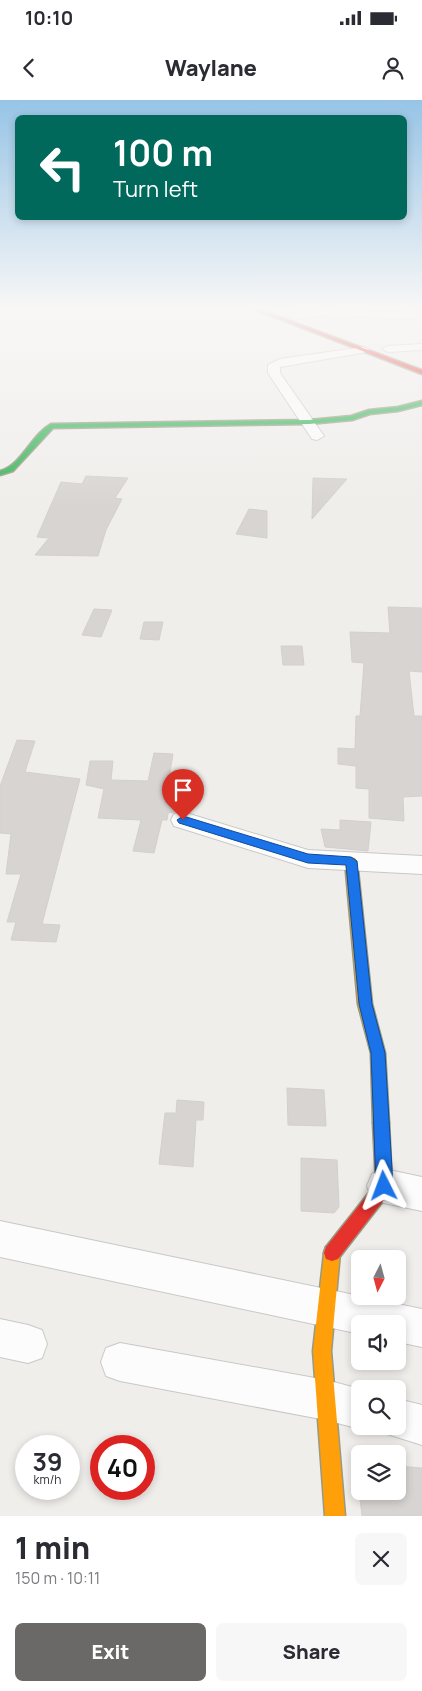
<!DOCTYPE html>
<meta charset="utf-8">
<style>
body{margin:0;font-family:Manrope,sans-serif;background:#f7f7f7;color:#2b2b33;height:100vh;display:flex;flex-direction:column;font-size:19px;white-space:nowrap}
*{box-sizing:border-box;margin:0}
p{font-size:16px;color:#7c7c81}
.icon{flex:none;width:28px;height:28px;fill:none;stroke:currentColor;stroke-width:2;stroke-linecap:round;stroke-linejoin:round}
.map{position:relative;height:1416px;overflow:hidden}
.drawer{display:flex;flex-direction:column;background:#fff;flex:1}
.drawer>*{flex:none}
.hud{position:absolute;left:15px;top:15px;width:392px;height:105px;border-radius:8px;box-shadow:0 2px 8px #0003;background:#00695c;color:#fff;overflow:hidden}
.needle{width:32px;rotate:186deg}
.tools{position:absolute;left:351px;top:1150px;display:grid;gap:10px}
.tools a{display:grid;place-items:center;width:55px;height:55px;border-radius:8px;background:#fff;box-shadow:0 2px 8px #0003;font-size:25px}
.speed{position:absolute;left:15px;top:1335px;display:flex;gap:10px;font-size:25px;font-weight:700;text-align:center}
.speed>*{display:grid;place-content:center;width:65px;height:65px;border-radius:50%;background:#fff;box-shadow:0 2px 8px #0003;line-height:1}
.speed small{font-size:12px;font-weight:400}
.speed .limit{border:8px solid #d22;background:#fff;color:#111}
.pin{position:absolute;display:grid;place-items:center;width:42px;height:42px;color:#fff;margin:-51px -21px;border-radius:50% 50% 50% 0;rotate:-45deg;box-shadow:0 0 5px #0007}
.pin .icon{rotate:45deg}
.me{position:absolute;width:55px;margin:-28px;rotate:357deg;stroke-linejoin:round;filter:drop-shadow(0 0 4px #0008)}
.turn{display:flex;align-items:center;gap:18px;height:105px;padding:0 15px;font-size:22px}
.turn .icon{width:65px;height:65px;stroke-width:2.5}
.turn b{display:block;font-size:35px;line-height:42px}
.round{display:grid;place-items:center;flex:none;width:52px;height:52px;border-radius:8px;background:#f7f7f7}
.head{display:flex;align-items:center;justify-content:space-between;height:85px;padding:0 15px}
h1{font-size:30px;font-weight:800;line-height:38px}
.action{display:flex;gap:10px;margin-top:auto;padding:10px 15px}
.action a{flex:1;height:58px;border-radius:8px;background:#6a6968;color:#fff;font-size:20px;font-weight:800;line-height:58px;text-align:center}
.action a+a{background:#f7f7f7;color:#2b2b33}
.status{display:flex;justify-content:space-between;align-items:center;height:35px;padding:0 25px;background:#fff;direction:ltr}
.status svg{height:14px;fill:currentColor}
header{display:flex;justify-content:space-between;align-items:center;height:65px;padding:0 15px;background:#fff;font-size:22px;font-weight:800}
.map>svg:first-child{display:block}
</style>
<div class="status"><b>10:10</b><svg viewBox="0 0 49 12"><path d="M0 12V9h3v3zM5 12V6h3v6zM10 12V3h3v9zM15 12V0h3v12zM26 1h20v11H26zM47 4h2v5h-2z"/></svg></div>
<header><svg class="icon" aria-label="back" viewBox="0 0 24 24"><path d="M15 5l-7 7 7 7"/></svg>Waylane<svg class="icon" aria-label="person" viewBox="0 0 24 24"><circle cx="12" cy="8" r="4"/><path d="M4 21q1-7 8-7t8 7"/></svg></header>
<div class="map">
<svg width="422" height="1416" viewBox="0 0 422 1416">
<rect width="100%" height="100%" fill="#f0eeeb"/>
<g fill="#d7d4d2" stroke="#d3d0cc">
<polygon points="86,376 128,378 115,398 122,399 106,430 98,456 35,455 49,438 37,437 61,382 82,384"/>
<polygon points="313,378 347,379 312,419"/>
<polygon points="249,409 267,411 267,438 236,434"/>
<polygon points="388,507 422,508 422,572 409,571 414,616 422,616 422,696 403,697 404,721 369,718 369,689 356,688 356,666 338,664 338,648 355,649 356,616 360,616 364,563 352,562 350,532 390,533"/>
<polygon points="94,509 112,510 101,537 82,535"/>
<polygon points="144,522 163,522 159,540 140,539"/>
<polygon points="281,546 302,546 304,565 283,565"/>
<polygon points="17,640 35,641 25,672 80,679 42,824 60,825 56,842 11,840 16,822 7,822 21,774 6,774 11,734 0,733 0,686"/>
<polygon points="154,653 173,654 168,684 183,685 180,711 168,713 167,720 162,720 154,753 133,751 141,720 98,718 104,689 86,685 90,661 113,661 111,680 148,681"/>
<polygon points="340,720 371,722 368,751 325,747 321,729 340,730"/>
<polygon points="287,988 324,990 326,1026 288,1025"/>
<polygon points="177,1000 204,1002 203,1020 196,1020 193,1067 159,1064 165,1013 176,1013"/>
<polygon points="301,1058 337,1060 339,1107 334,1113 301,1111"/>
<polygon points="398,1366 422,1368 422,1416 362,1416 359,1391 398,1391"/>
</g>
<g fill="none" stroke-linecap="round" stroke-linejoin="round">
<g stroke="#c9c8c7" stroke-width="2">
<g id="street">
<polygon points="320,210 414,213 419,216 414,219 325,215 296,219 291,216 296,213"/>
<polygon points="422,244 422,250 388,252 382,249 388,246"/>
<polygon points="363,247 367,248 369,250 367,252 280,267 280,273 324,336 317,340 312,339 268,273 268,265 280,259"/>
<polygon points="183,712 308,750 422,756 422,774 308,768 174,726 171,720 174,714"/>
<polygon points="384,1069 422,1077 422,1111 384,1103 372,1098 367,1086 372,1074"/>
<polygon points="0,1121 422,1209 422,1247 398,1242 398,1224 360,1224 360,1234 0,1157"/>
<polygon points="0,1219 28,1225 42,1230 47,1244 42,1258 28,1263 0,1257"/>
<polygon points="120,1243 326,1280 360,1289 360,1326 367,1326 360,1329 326,1320 120,1281 106,1276 101,1262 106,1248"/>
<polygon points="398,1299 422,1305 422,1345 384,1333 381,1326 398,1326"/>
</g>
</g>
<g stroke="#999a82" stroke-width="3">
<path id="fast" d="M422,301V305L398,311L370,314L352,320L309,324L53,328L13,371L0,375V371C22,365 31,335 51,324L309,320L351,316L369,310L398,307Z"/>
</g>
<g stroke="#999a82" stroke-width="3">
<g id="slow">
<polygon points="351,757 355,758 357,761 372,904 385,953 389,1023 386,1028 381,1030 376,1028 373,1023 371,953 358,904 345,761 347,758"/>
<polygon points="332,1145 338,1147 340,1153 331,1251 345,1416 325,1416 313,1251 324,1153 326,1147"/>
</g>
</g>
<g stroke="#999a82" stroke-width="3">
<g id="jam">
<polygon points="256,210 261,210 422,270 422,274"/>
<polygon points="381,1016 386,1018 389,1023 392,1086 390,1092 338,1159 332,1161 326,1159 324,1153 326,1147 376,1084 373,1023 376,1018"/>
</g>
</g>
<use href="#street" fill="#fdfcfc" fill-rule="evenodd"/>
<use href="#fast" fill="#30b455" fill-rule="evenodd"/>
<use href="#slow" fill="#ff9f0a" fill-rule="evenodd"/>
<use href="#jam" fill="#e5322d" fill-rule="evenodd"/>
</g>
<linearGradient id="sky" x2="0" y2="1"><stop stop-color="#97c4e6"/><stop offset="0.51" stop-color="#f8f7f6"/><stop offset="1" stop-color="#f8f7f6" stop-opacity="0"/></linearGradient>
<rect width="422" height="408" fill="url(#sky)"/>
<polygon fill="#1a73e8" stroke="#114b97" points="183,716 308,754 351,757 357,761 372,904 385,953 393,1086 390,1092 384,1094 379,1092 376,1086 371,953 359,904 346,765 308,763 179,723 177,720"/>
</svg>
<div class="tools">
<a><svg class="needle" viewBox="-14 -14 28 28"><path d="M0-13l5 13h-10z" fill="#e53935"/><path d="M0 13l5-13h-10z" fill="#7c7c81"/></svg></a>
<a><svg class="icon" aria-label="sound" viewBox="0 0 24 24"><path d="M4 9h4l5-4v14l-5-4H4zM17 9q2 3 0 6"/></svg></a>
<a><svg class="icon" aria-label="search" viewBox="0 0 24 24"><circle cx="10" cy="10" r="6"/><path d="M15 15l6 6"/></svg></a>
<a><svg class="icon" aria-label="layers" viewBox="0 0 24 24"><path d="M12 4l9 5-9 5-9-5zM3 14l9 5 9-5"/></svg></a>
</div>
<div class="speed"><div>39<small>km/h</small></div><div class="limit">40</div></div>
<div class="pin" style="left:183px;top:720px;background:#d93025"><svg class="icon" aria-label="arrive" viewBox="0 0 24 24"><path d="M6 21V4h12l-3 4 3 4H6"/></svg></div>
<svg class="me" style="left:384px;top:1086px" viewBox="-20 -20 40 40"><path d="M0-17L14 15 0 8-14 15z" fill="#1a73e8" stroke="#fff" stroke-width="4"/></svg>
<div class="hud">
<div class="turn"><svg class="icon" aria-label="left" viewBox="0 0 24 24"><path d="M17 20v-9H6M10 6l-5 5 5 5"/></svg><div><b>100 m</b>Turn left</div></div>
</div>
</div>
<section class="drawer">
<div class="head"><div><h1>1 min</h1><p>150 m · 10:11</p></div><a class="round"><svg class="icon" aria-label="close" viewBox="0 0 24 24"><path d="M6 6l12 12M18 6L6 18"/></svg></a></div>
<div class="action"><a>Exit</a><a>Share</a></div>
</section>
